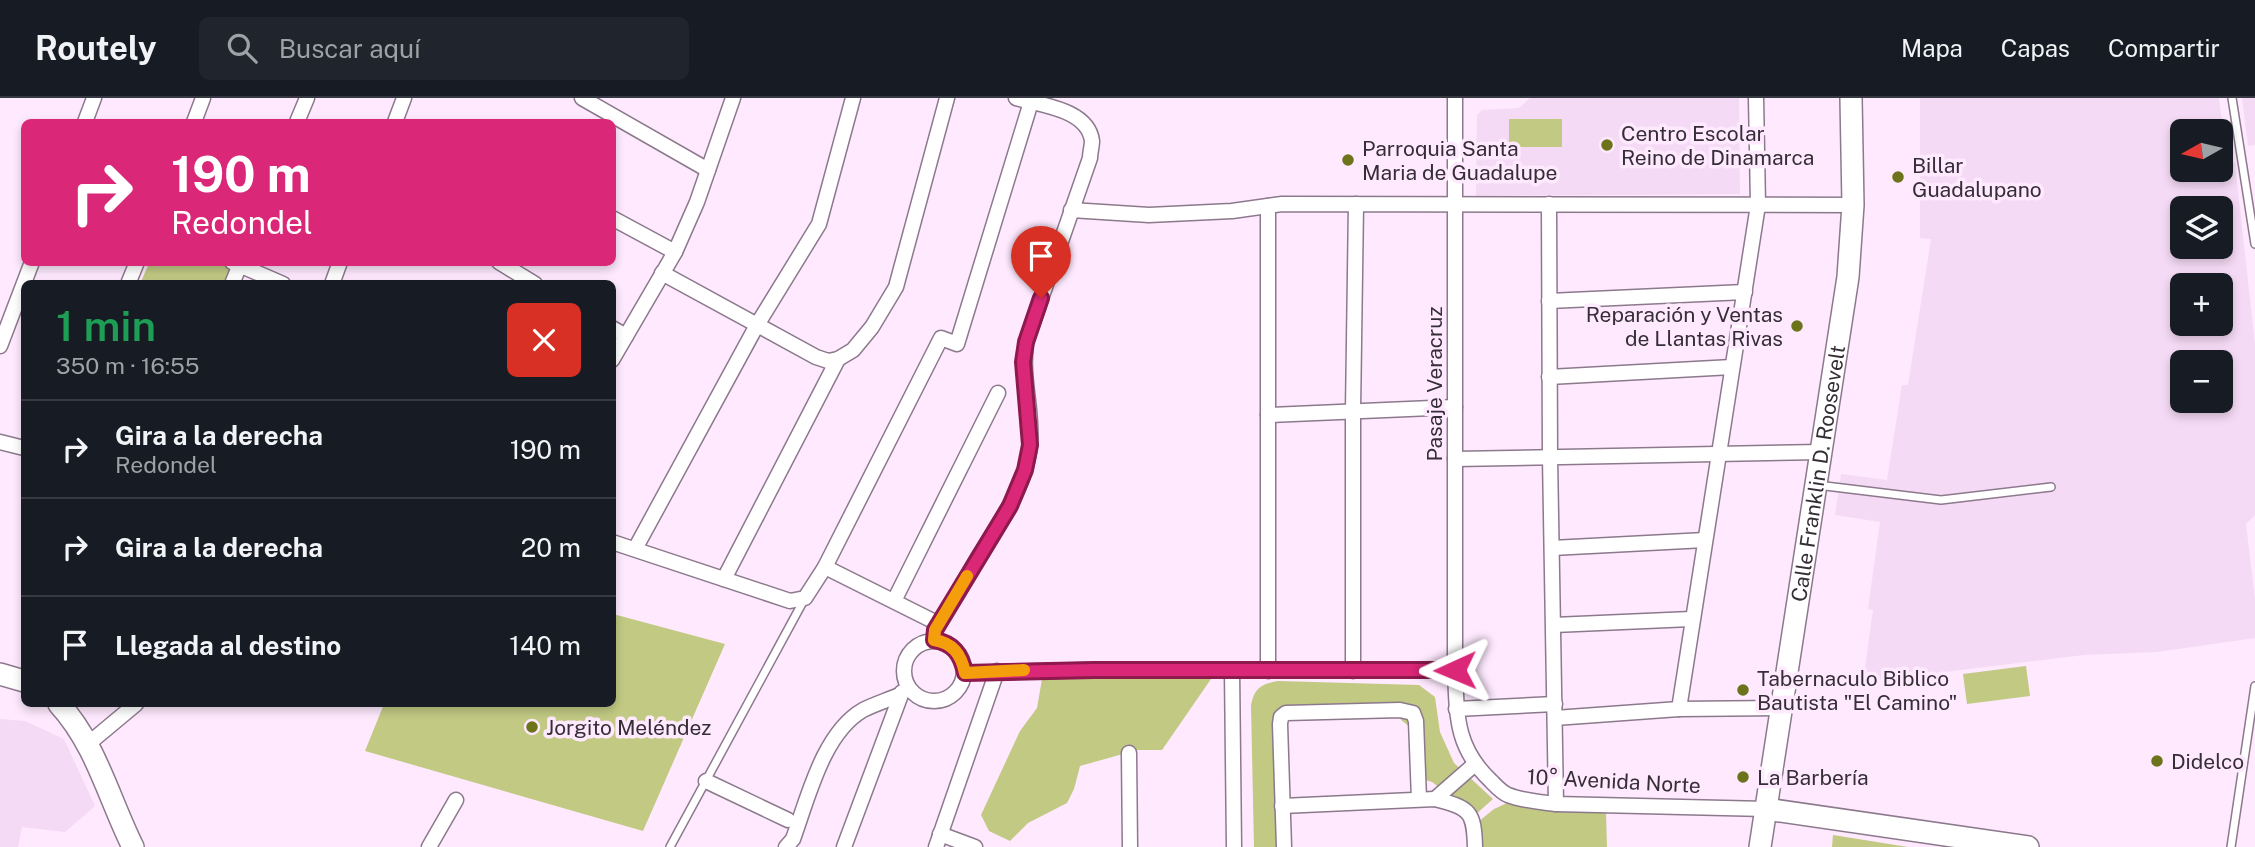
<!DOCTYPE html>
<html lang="es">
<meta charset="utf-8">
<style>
body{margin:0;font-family:"Public Sans",sans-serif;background:#20242c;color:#f1f3f6;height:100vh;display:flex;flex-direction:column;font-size:26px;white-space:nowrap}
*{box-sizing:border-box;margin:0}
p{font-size:23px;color:#9ea1a6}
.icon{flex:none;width:38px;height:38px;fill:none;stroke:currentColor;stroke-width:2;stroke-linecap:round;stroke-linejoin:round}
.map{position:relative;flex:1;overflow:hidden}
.sheet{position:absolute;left:21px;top:182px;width:595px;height:427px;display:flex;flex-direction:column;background:#171b24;border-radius:10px;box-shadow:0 4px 10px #0003}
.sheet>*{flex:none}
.top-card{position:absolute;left:21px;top:21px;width:595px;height:147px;border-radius:10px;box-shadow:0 4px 10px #0003;background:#db2777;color:#fff;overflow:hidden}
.needle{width:46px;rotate:262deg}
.tools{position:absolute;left:2170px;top:21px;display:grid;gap:14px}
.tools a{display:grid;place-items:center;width:63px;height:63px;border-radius:10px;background:#171b24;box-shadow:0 4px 10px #0003;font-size:35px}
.pin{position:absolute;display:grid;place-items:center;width:60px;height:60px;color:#fff;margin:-72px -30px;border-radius:50% 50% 50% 0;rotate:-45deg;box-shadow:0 0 7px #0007}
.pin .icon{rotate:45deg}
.me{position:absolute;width:77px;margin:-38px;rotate:269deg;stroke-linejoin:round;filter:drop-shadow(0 0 5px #0008)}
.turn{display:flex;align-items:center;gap:24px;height:147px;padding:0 35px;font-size:32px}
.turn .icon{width:91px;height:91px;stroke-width:2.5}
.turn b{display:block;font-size:49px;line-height:60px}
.round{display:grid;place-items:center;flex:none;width:74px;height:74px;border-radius:10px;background:#20242c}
.headline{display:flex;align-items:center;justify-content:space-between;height:119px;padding:0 35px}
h1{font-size:42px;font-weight:600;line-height:52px;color:#1e9e55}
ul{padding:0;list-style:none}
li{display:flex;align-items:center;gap:21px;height:98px;padding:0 35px;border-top:2px solid #363941}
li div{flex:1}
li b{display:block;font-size:26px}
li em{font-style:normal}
header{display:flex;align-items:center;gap:42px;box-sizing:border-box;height:98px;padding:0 35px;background:#171b24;border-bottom:2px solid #363941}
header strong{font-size:33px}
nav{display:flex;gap:38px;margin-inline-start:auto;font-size:24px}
.search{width:490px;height:63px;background:#20242c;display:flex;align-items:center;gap:18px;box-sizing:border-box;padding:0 24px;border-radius:10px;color:#9ea1a6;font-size:26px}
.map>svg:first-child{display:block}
</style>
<header>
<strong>Routely</strong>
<div class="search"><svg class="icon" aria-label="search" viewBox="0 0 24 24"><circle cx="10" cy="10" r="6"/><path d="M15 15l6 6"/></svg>Buscar aquí</div>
<nav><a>Mapa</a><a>Capas</a><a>Compartir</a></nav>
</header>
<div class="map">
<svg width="2255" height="749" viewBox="0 0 2255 749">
<rect width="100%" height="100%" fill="#fee9fe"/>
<g fill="#f5daf5" fill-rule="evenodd">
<polygon points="1530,0 1739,0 1740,96 1476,98 1477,17 1482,12 1519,10"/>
<path d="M1920,0H2219L2227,65H2235L2255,247V417L2246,426L2255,502V540L2157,554L2084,557L1863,584L1873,512L1868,511L1880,424L1835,417L1841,376L1887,382L1902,287H1908L1931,141L1920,140ZM2182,33H2221V72H2182ZM2182,110H2221V149H2182ZM2182,187H2221V226H2182ZM2182,264H2221V303H2182Z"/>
<polygon points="2242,0 2255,0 2255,47 2248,48"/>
<polygon points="0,621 25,623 64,641 95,708 65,734 22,729 18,749 0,749"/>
</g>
<g fill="#c1c983">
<rect x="1509" y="21" width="53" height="28"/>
<polygon points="149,165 222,165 236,171 230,185 140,186"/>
<polygon points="613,516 725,546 643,733 365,653 384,606 612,606"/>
<polygon points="2026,568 2030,598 1967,606 1963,576"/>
<polygon points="1042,581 1211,581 1162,652 1137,652 1080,668 1074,691 1067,705 1028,725 1010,743 989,733 981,717 1020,633 1037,610"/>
<path d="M1278,583L1419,587L1435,599L1440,634L1454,665L1493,701L1475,717L1432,684L1415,679L1412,631L1399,620L1285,623L1288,749H1254L1251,608C1254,591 1260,586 1278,583Z"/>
<polygon points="1507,705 1556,714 1606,714 1607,749 1479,749 1478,724 1494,711"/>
<polygon points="1833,737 1908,749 1832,749"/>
</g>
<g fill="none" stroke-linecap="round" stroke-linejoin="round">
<g stroke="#8c798c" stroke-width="10">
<g id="lane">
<polyline points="2232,0 2255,146"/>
<polyline points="1817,387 1941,402 2051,389"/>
<polyline points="670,749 805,500"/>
<polyline points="2231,749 2255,588"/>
</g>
</g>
<g stroke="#8c798c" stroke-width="17">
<g id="street">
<polyline points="582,0 708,72"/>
<path d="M1455,0V572C1457,617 1455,649 1491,683C1496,688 1501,694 1508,697C1523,703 1540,704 1556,706L1766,711"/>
<polyline points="85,24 94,0"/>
<polyline points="194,24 203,0"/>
<polyline points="297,24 307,0"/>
<polyline points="395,24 404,0"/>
<polyline points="1549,106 1550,359 1556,706"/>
<polyline points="1268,108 1268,573"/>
<polyline points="1071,112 1149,117 1232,113 1282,106 1853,107"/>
<polyline points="612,120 675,154"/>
<polyline points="232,164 283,186"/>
<polyline points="499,164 535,186"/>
<polyline points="662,175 816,259 828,263 838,261 853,252 872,229 896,189 947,0"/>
<polyline points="128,186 137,164"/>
<polyline points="232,186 241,164"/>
<polyline points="332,186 340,164"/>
<polyline points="1549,203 1745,194"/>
<polyline points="612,230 626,238"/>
<polyline points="0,248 32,164"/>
<polyline points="612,262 675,154 697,104 733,0"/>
<polyline points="1549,279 1732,269"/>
<polyline points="1268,317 1455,309"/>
<polyline points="0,344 24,350"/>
<polyline points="1455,361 1821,354"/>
<polyline points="612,444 790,503 805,500 825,469 941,240 957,246 1031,4"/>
<polyline points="1552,450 1705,442"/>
<polyline points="635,451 757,227 819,126 853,0"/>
<polyline points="825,469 939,526"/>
<polyline points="724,481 838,261"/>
<polyline points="894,503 998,295"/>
<polyline points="1554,527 1691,521"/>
<path d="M934,542L935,532C950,508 965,483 979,458C1000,424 1027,387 1030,346C1033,312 1021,281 1026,244L1090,60C1090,55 1092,48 1092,43C1088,11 1040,7 1016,0"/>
<circle cx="934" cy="573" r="30"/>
<polyline points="1232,572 1234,749"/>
<polyline points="1353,573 1353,313 1356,106"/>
<polyline points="965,575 1094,572 1455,572"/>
<polyline points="1456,611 1555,606"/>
<polyline points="1679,611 1758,107 1756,0"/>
<polyline points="1555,620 1679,611 1780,610"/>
<polyline points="88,646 136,606"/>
<polyline points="1129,655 1130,749"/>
<polyline points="706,683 788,722"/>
<polyline points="1435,701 1475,666"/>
<path d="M1282,708L1435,701C1470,710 1474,713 1475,749"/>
<polyline points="940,736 975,749"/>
<polyline points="429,749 456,702"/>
<path d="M786,749L793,741C808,700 823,635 863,612C875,606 888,602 899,597"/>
<polyline points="844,749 902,594"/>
<polyline points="936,749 997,573"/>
<polyline points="1284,749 1280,626 1281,619 1286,615 1400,612 1413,615 1416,623 1419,701"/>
</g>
</g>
<g stroke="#8c798c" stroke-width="24">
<g id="secondary">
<polyline points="0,576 24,583"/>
<path d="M59,606C96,646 109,701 133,749"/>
<polyline points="1766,711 2028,749"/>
<path id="s1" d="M1760,749L1848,179L1853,107L1851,0"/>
</g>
</g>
<use href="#lane" stroke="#fff" stroke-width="7"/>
<use href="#street" stroke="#fff" stroke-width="14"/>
<use href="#secondary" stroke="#fff" stroke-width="21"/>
</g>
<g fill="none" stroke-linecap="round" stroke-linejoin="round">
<g stroke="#8e194d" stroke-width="18">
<path id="route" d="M1041,200L1026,244L1023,264L1030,347L1025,372L1010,408L935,532L934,542C953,545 961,556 965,575L1094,572H1455"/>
</g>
<use href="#route" stroke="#db2777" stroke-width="12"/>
<path stroke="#f59e0b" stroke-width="12" d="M967,478L935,532L934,542C953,545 961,556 965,575L1024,572"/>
</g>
<g fill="#6d731a" stroke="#fee9fe" stroke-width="2.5">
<circle cx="1607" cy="47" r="7"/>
<circle cx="1348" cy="62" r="7"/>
<circle cx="1898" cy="79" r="7"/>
<circle cx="1797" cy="228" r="7"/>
<circle cx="1743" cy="592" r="7"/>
<circle cx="532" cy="629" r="7"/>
<circle cx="2157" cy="663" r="7"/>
<circle cx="1743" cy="679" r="7"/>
</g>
<g text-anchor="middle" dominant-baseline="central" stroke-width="7" stroke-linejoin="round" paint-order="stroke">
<g font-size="21" fill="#362e36" stroke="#fee9fe" text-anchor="start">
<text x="1621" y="35">Centro Escolar<tspan x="1621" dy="24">Reino de Dinamarca</tspan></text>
<text x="1362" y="50">Parroquia Santa<tspan x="1362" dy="24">Maria de Guadalupe</tspan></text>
<text x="1912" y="67">Billar<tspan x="1912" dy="24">Guadalupano</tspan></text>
<text x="1783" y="216" text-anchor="end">Reparación y Ventas<tspan x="1783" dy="24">de Llantas Rivas</tspan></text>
<text x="1757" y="580">Tabernaculo Biblico<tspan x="1757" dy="24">Bautista "El Camino"</tspan></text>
<text x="546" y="629">Jorgito Meléndez</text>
<text x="2171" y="663">Didelco</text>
<text x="1757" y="679">La Barbería</text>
</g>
<g font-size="21" fill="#362e36" stroke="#fee9fe">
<text transform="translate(1434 286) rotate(-90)">Pasaje Veracruz</text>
<text stroke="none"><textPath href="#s1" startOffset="378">Calle Franklin D. Roosevelt</textPath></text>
<text transform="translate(1614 683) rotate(3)">10° Avenida Norte</text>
</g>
</g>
</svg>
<div class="tools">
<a><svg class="needle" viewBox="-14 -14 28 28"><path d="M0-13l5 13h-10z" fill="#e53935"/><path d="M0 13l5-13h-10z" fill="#9ea1a6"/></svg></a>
<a><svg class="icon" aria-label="layers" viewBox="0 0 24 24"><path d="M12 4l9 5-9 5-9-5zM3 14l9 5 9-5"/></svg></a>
<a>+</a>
<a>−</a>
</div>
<div class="pin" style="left:1041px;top:200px;background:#d93025"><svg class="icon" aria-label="arrive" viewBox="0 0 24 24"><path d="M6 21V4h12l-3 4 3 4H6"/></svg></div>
<svg class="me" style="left:1455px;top:572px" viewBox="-20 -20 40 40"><path d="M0-17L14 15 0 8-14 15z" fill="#db2777" stroke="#fff" stroke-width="4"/></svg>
<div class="top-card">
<div class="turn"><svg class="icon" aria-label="right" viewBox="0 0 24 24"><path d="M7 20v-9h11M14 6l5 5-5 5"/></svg><div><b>190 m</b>Redondel</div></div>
</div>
<section class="sheet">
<div class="headline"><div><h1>1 min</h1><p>350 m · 16:55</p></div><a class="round" style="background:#d93025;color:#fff"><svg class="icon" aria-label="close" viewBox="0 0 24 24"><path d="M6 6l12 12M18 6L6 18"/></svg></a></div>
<ul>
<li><svg class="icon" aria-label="right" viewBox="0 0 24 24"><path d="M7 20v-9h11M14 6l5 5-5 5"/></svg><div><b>Gira a la derecha</b><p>Redondel</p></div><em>190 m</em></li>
<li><svg class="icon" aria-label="right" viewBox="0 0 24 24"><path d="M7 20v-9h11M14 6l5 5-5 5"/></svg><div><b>Gira a la derecha</b></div><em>20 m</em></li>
<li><svg class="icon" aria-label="arrive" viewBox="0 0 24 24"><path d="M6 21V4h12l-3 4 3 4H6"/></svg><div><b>Llegada al destino</b></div><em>140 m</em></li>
</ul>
</section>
</div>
